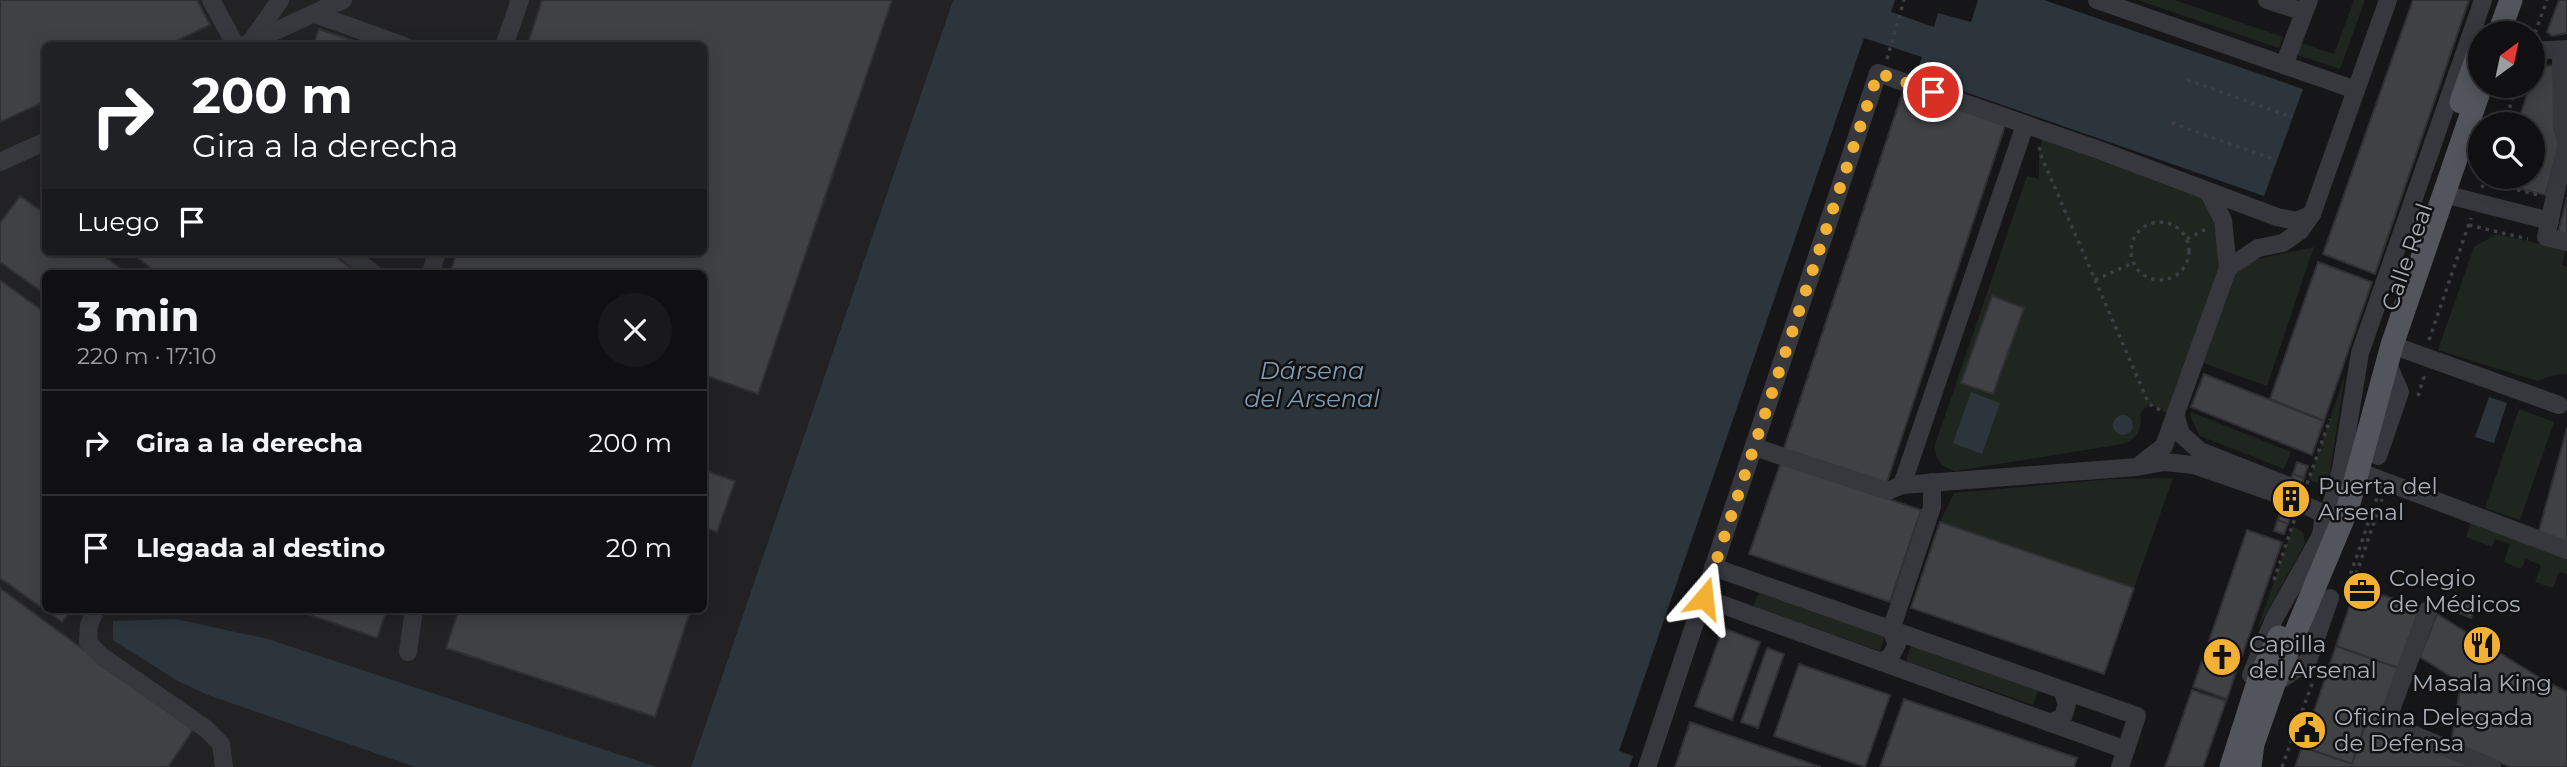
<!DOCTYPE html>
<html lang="es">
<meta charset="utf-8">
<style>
body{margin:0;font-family:Montserrat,sans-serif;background:#19191b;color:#f1f3f6;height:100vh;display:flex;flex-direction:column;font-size:26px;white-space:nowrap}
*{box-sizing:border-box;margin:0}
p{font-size:23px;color:#9c9d9f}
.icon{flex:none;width:38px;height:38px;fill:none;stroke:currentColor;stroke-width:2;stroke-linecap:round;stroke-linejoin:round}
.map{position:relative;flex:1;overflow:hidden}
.side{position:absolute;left:42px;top:270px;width:665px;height:343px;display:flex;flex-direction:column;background:#101012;border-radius:10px;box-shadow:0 4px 18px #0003,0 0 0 2px #303032}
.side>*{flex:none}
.guide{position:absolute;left:42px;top:42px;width:665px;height:214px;border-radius:10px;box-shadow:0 4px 18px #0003,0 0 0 2px #303032;background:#202124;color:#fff;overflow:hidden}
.needle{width:46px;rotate:33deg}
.fabs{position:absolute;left:2468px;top:21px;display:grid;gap:14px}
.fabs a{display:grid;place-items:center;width:77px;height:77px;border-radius:50%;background:#101012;box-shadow:0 4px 18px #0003,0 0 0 2px #303032;font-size:35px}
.pin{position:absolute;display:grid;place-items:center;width:60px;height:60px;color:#fff;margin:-30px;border:4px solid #fff;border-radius:50%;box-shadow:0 2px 7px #0007}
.me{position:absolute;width:77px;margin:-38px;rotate:17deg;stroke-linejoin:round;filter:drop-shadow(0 0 5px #0008)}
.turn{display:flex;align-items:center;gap:24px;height:147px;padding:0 35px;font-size:32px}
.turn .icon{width:91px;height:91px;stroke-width:2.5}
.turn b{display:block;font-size:49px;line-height:60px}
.then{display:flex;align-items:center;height:66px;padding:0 35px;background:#0003;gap:14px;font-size:26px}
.round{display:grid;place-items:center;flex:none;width:74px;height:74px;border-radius:37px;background:#19191b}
.summary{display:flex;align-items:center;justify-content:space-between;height:119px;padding:0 35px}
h1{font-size:42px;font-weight:700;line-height:52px}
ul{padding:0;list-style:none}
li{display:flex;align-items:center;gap:21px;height:105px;padding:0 35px;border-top:2px solid #303032}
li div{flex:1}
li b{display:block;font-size:26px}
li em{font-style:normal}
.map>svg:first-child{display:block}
</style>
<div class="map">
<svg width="2567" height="767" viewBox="0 0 2567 767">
<rect width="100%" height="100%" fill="#161618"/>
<path fill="#222225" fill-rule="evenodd" d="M0,0H953L691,767H0ZM46,46H704V252H46ZM46,273H704V609H46Z"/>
<g fill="#1e261f">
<polygon points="2137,0 2175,0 2283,37 2279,48"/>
<polygon points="2354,0 2365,0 2340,69 2297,55 2301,43 2334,54"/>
<path d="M2045,132L2208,191L2227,242L2175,417L2149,404L2140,414C2143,430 2137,438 2123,444L1955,471C1941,467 1935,460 1935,445L2027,176L2039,179V151Z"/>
<polygon points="2497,234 2566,250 2562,265 2567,267 2567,374 2554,375 2537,381 2438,350 2474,247"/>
<polygon points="2314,247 2267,386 2203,363 2235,273 2258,259"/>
<polygon points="2345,375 2330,472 2327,478 2318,483 2309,480"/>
<polygon points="2519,409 2554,422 2520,520 2485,508"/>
<polygon points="2191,412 2291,452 2284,469 2200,436 2191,418"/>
<polygon points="2173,478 2134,588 1940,522 1954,493 2112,479"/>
<polygon points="2472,518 2567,554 2567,574 2559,572 2553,588 2535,582 2541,565 2526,559 2521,569 2504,562 2510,544 2495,539 2492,547 2466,537"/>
<polygon points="2293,526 2303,532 2305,543 2257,630"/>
<polygon points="1759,592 1885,636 1880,651 1753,607"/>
<polygon points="1911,645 2039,689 2033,705 1906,661"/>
</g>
<g fill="#2c353c">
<polygon points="953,0 1895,0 1891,12 1934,27 1938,13 1971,22 1978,0 2044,0 2303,89 2264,196 1916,75 1922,57 1864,38 1619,751 1633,756 1629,767 691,767"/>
<polygon points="1971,392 2000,403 1982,454 1953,443"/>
<polygon points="2489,397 2507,403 2494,443 2475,437"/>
<circle cx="2123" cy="425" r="10"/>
<polygon points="176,619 268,639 657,767 415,767 208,695 176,680 113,640 113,621"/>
</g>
<g fill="#404145" stroke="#303034" stroke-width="2">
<polygon points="0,0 197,0 210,25 166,46 46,46 46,101 0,122"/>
<polygon points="542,0 892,0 758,394 704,375 704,273 450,273 457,252 704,252 704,46 527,46"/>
<polygon points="2413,0 2469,0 2375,274 2323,254"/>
<polygon points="2559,0 2567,0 2567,33 2552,36 2547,32"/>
<polygon points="319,29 368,46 313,46"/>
<polygon points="2556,65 2559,144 2546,195 2496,183 2499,177 2532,177 2532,124 2517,124 2530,86 2532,86 2536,67"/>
<polygon points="1904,88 2006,123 1886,485 1783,451"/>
<polygon points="20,196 46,214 46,252 98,252 127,273 46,273 46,295 0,262 0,223"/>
<polygon points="2567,197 2567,235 2558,233"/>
<polygon points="130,252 330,252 357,273 157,273"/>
<polygon points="409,252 433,252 431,259"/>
<polygon points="2318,262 2372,282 2324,421 2270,399"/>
<polygon points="0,280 46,313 46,609 72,609 62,622 0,578"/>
<polygon points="1992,296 2024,308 1993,394 1961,383"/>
<polygon points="2204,374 2324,421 2312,455 2191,407"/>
<polygon points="2567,428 2567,543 2538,534"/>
<polygon points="1781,462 1921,510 1890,602 1749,554"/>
<polygon points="2297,462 2308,466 2284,534 2274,531"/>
<polygon points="704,470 735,481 717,532 704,528"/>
<polygon points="2293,474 2304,478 2288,524 2278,520"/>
<polygon points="1940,522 2134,588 2104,674 1911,608"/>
<polygon points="2247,530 2282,542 2242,656 2208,644"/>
<polygon points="2356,587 2420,607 2398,668 2336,646"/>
<polygon points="0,588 193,730 168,767 0,767"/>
<polygon points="2457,601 2475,607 2471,618 2454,611"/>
<polygon points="292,609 387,609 377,638"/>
<polygon points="459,609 691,609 655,717 446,648"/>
<polygon points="2437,614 2540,678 2567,692 2567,767 2510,767 2451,743 2461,683 2420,657"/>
<polygon points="1723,628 1760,642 1732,720 1695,706"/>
<polygon points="2336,646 2398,668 2380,717 2369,713 2352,764 2302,747"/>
<polygon points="1767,648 1784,654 1758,728 1741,722"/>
<polygon points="2203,658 2237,669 2227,699 2193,687"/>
<polygon points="1799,664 1890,695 1865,767 1774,736"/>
<polygon points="2192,690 2226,701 2203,767 2165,767"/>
<polygon points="1904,699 2077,758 2074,767 1880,767"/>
<polygon points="2369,713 2380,717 2377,727 2474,767 2295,767 2302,747 2352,764"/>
<polygon points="1690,722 1821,767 1675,767"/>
</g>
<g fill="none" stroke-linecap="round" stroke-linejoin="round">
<g stroke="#3d3f44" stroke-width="3.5" stroke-dasharray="3.5 5" stroke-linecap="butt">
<polyline points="2535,33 2547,0"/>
<polyline points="1887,59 1904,0"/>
<polyline points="2187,80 2292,117"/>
<polyline points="2172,123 2276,160"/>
<polyline points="2504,124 2517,86"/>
<polyline points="2040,147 2039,151 2149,404 2160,410"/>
<polyline points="2484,182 2539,195"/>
<polyline points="2482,188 2486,177"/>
<circle cx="2160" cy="251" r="29"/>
<polyline points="2469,225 2528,239"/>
<polyline points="2187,239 2206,229"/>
<polyline points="2095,280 2133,263"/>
<polyline points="2429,340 2471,218"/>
<polyline points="2418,396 2424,377 2422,374"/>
<polyline points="2307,484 2330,419"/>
<polyline points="2274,580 2295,518"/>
<polyline points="2345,590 2378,495"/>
<polyline points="2348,598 2382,499"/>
<polyline points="2282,767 2313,681"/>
</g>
<g stroke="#37383d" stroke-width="18">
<polyline points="211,0 236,46"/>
<polyline points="2097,0 2356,90"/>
<polyline points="2267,0 2304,12"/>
<polyline points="315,14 404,46"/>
<polyline points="250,43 280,0"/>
<polyline points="243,46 343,0"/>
<polyline points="504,46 520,0"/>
<polyline points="2532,51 2567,49"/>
<polyline points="2561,51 2562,128 2567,141"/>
<polyline points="2284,65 2309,0"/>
<polyline points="2567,141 2546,237 2567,242"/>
<polyline points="0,162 46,141"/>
<polyline points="2444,194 2550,221"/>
<polyline points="347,252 373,273"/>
<polyline points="2228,268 2258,248 2283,243 2300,231 2312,214 2388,0"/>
<polyline points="431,273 437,252"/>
<polyline points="2392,345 2559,405"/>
<polyline points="2176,417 2181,434 2200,451 2289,486"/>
<polyline points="1754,447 1888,491 1902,485 2137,467 2164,462 2194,465 2286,497"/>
<polyline points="2378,456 2400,392 2387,362"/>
<polyline points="2142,463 2164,446 2228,268 2223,220 2208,191"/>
<polyline points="2357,471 2567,550"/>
<polyline points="1902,485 2025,125"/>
<polyline points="2296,501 2320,512 2323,519 2322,530"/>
<polyline points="1713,567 2137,716 2120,767"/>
<polyline points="1704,598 2126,750"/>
<polyline points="96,609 89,625 88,642 101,656 205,728 221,744 224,767"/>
<polyline points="2428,610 2386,723 2492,767"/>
<polyline points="408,652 414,609"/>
<polyline points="1881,662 1891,656 1897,644 1891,630 1932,507 1932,482"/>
<polyline points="2251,675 2274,619 2319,539 2328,517 2341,469 2360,353 2483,0"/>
<polyline points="2274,684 2308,661 2330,598"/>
<polyline points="2050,723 2063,717 2067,704 2062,690"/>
<polyline points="1647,767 1878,73 2099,150 2277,217 2297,221 2312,214"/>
</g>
<g stroke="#53555c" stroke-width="23">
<polyline points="2499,33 2511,0"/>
<polyline points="2461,102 2480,48"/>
<polyline points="2231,767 2259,679 2279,637"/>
<polyline points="2250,767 2253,744 2274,684 2348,507 2392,345 2481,86"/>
</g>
</g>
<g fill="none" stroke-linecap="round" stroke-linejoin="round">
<polyline stroke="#f2b134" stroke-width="12" stroke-dasharray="0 21.6" points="1704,598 1878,73 1933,92"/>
</g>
<defs>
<g id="building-disc" transform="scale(2.0125)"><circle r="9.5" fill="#f2b134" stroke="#111113"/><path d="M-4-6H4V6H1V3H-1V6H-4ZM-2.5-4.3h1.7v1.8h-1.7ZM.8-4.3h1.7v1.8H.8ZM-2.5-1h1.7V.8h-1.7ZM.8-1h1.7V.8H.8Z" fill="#111"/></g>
<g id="office-disc" transform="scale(2.0125)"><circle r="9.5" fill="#f2b134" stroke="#111113"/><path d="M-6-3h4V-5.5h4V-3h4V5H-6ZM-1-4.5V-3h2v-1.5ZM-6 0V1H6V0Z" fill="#111"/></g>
<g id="restaurant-disc" transform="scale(2.0125)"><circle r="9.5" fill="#f2b134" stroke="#111113"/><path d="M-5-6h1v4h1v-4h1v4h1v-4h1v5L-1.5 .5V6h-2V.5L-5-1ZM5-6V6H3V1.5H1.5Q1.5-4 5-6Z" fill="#111"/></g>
<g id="church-disc" transform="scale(2.0125)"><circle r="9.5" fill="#f2b134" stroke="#111113"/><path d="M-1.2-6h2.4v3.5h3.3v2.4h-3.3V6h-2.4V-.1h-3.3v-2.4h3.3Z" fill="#111"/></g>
<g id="civic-disc" transform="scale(2.0125)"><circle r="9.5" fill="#f2b134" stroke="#111113"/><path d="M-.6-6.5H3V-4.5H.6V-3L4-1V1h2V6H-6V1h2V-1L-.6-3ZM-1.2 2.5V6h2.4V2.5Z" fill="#111"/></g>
</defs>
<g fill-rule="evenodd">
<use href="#building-disc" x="2291" y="499"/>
<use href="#office-disc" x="2362" y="591"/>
<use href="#restaurant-disc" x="2482" y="645"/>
<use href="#church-disc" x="2222" y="657"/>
<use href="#civic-disc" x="2307" y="730"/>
</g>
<g text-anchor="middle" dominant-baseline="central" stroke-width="5" stroke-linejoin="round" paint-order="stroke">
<g font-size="23" fill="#a8adb8" stroke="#111113">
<text transform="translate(2407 257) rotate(-71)">Calle Real</text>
</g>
<g font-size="23" fill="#a8adb8" stroke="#111113" text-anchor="start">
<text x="2318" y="486">Puerta del<tspan x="2318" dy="26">Arsenal</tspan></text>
<text x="2389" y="578">Colegio<tspan x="2389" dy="26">de Médicos</tspan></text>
<text x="2249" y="644">Capilla<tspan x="2249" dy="26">del Arsenal</tspan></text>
<text x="2482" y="683" text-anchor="middle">Masala King</text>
<text x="2334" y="717">Oficina Delegada<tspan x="2334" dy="26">de Defensa</tspan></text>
</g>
<g font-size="24" font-style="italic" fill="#7f9bb3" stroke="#111113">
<text x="1312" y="370">Dársena<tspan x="1312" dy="28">del Arsenal</tspan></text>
</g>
</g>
</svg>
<div class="fabs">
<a><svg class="needle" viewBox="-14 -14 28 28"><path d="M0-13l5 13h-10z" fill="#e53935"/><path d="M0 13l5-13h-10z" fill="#9c9d9f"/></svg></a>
<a><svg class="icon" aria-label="search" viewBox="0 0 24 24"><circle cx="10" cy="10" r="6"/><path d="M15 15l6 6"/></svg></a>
</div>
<div class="pin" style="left:1933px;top:92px;background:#d93025"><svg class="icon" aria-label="arrive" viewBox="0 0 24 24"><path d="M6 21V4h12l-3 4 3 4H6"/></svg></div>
<svg class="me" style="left:1704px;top:598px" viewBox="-20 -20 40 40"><path d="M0-17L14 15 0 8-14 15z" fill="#f2b134" stroke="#fff" stroke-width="4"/></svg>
<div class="guide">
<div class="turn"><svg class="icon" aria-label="right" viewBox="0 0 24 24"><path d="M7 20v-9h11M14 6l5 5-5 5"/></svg><div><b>200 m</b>Gira a la derecha</div></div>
<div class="then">Luego<svg class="icon" aria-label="arrive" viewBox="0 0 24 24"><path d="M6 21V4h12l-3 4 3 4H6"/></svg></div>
</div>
<section class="side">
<div class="summary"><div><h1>3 min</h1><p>220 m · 17:10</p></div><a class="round"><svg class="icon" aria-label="close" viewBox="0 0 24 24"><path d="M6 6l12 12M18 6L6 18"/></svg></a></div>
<ul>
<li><svg class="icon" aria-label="right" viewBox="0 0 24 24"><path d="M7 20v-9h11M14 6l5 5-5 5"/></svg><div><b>Gira a la derecha</b></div><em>200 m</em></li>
<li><svg class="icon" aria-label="arrive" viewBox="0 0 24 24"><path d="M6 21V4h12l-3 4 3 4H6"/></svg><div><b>Llegada al destino</b></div><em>20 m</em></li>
</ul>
</section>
</div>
